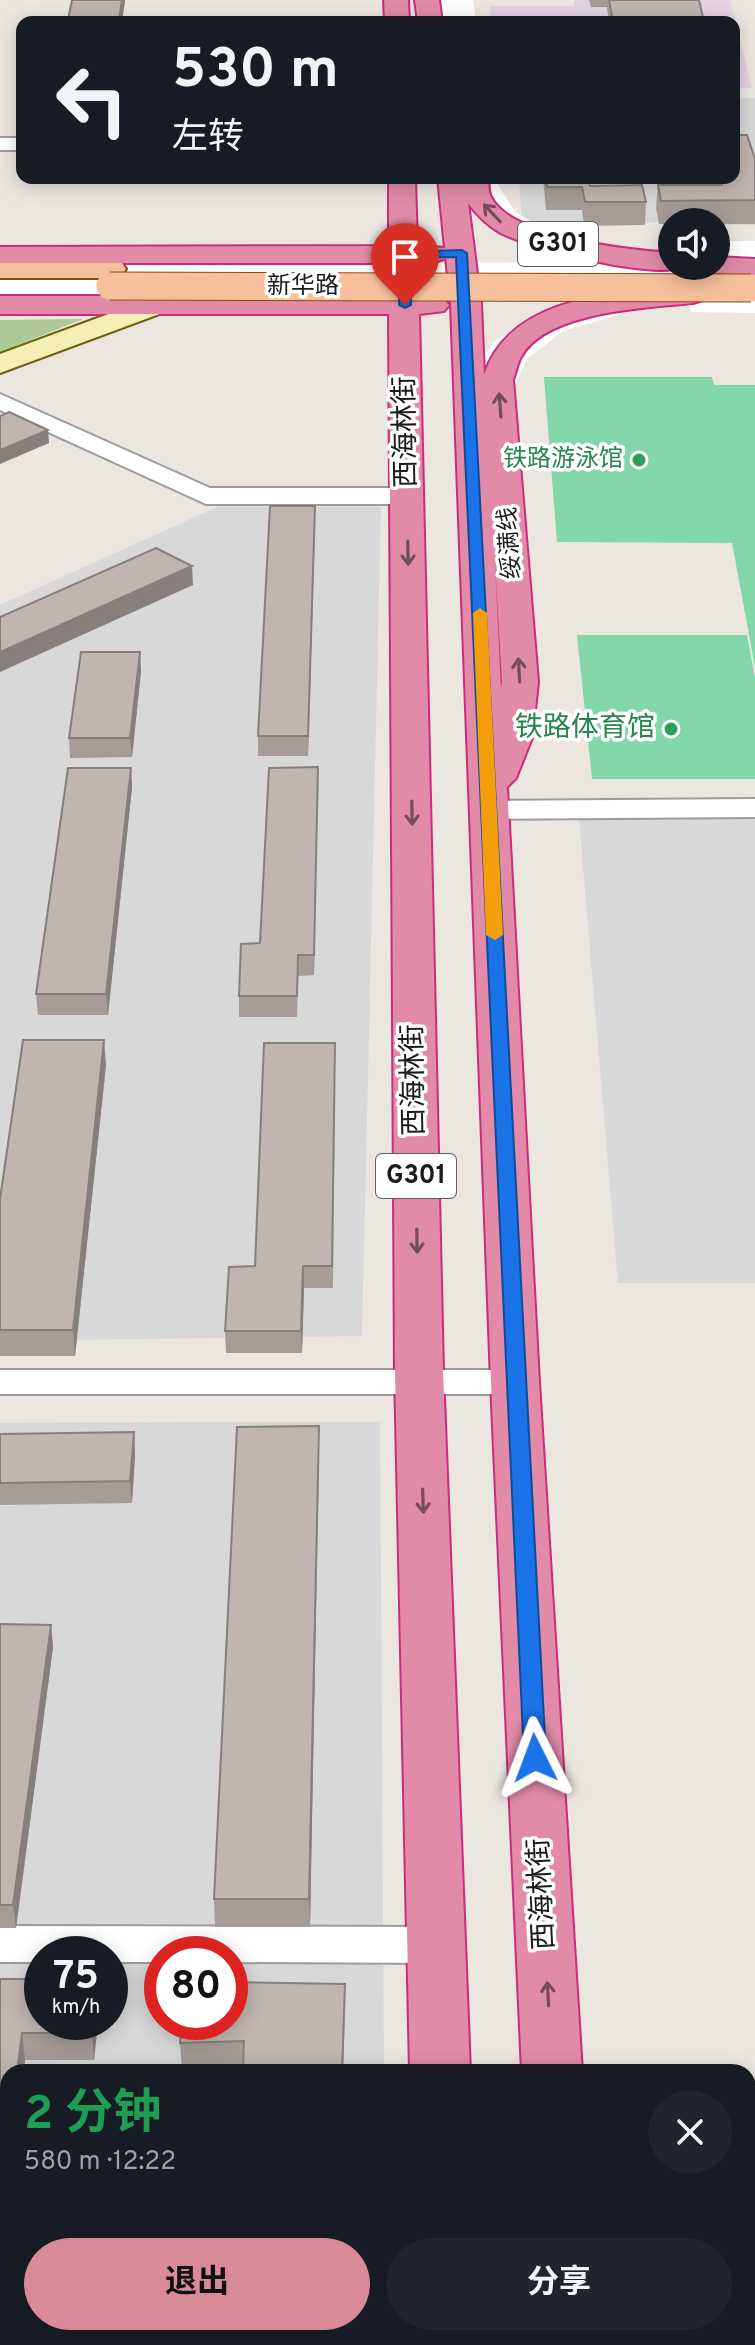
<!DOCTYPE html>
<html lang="zh">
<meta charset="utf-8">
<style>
body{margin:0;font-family:Overpass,"Noto Sans SC",sans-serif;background:#20242c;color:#f1f3f6;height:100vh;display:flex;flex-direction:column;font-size:30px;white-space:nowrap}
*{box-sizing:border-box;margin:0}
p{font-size:26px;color:#9ea1a6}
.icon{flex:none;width:44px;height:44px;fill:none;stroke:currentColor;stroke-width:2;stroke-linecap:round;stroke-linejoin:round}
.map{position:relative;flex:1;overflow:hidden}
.drawer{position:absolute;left:0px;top:2064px;width:756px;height:282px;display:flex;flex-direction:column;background:#171b24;border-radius:24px 24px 0 0;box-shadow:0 4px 20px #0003}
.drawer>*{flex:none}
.hud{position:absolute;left:16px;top:16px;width:724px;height:168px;border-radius:16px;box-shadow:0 4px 20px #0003;background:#171b24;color:#f1f3f6;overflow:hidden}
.buttons{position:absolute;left:658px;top:208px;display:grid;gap:16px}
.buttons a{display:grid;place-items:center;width:72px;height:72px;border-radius:50%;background:#171b24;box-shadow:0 4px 20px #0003;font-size:40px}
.speed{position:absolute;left:24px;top:1936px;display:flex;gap:16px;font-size:40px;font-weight:700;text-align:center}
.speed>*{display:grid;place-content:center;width:104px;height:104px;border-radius:50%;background:#171b24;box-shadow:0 4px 20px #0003;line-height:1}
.speed small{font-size:20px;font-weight:400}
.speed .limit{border:12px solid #d22;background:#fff;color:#111}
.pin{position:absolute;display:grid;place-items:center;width:68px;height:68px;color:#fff;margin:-82px -34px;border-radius:50% 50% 50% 0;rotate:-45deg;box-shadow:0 0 8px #0007}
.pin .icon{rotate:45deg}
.me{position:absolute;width:88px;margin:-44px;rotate:357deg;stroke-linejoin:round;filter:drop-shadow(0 0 6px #0008)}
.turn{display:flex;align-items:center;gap:28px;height:168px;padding:0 24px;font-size:36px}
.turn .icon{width:104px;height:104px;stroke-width:2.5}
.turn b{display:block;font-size:56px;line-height:68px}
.round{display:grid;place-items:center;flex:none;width:84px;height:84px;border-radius:42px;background:#20242c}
.overview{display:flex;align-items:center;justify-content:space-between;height:136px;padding:0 24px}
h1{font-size:48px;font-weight:700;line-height:60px;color:#1e9e55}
.button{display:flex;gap:16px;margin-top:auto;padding:16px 24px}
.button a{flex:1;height:92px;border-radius:48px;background:#d98a99;color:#111;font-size:32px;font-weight:700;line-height:92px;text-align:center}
.button a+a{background:#20242c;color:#f1f3f6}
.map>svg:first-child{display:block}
</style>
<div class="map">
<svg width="755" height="2345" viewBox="0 0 755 2345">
<rect width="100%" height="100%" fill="#ece6e1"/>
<g fill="#d9d8d8" fill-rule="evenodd">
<polygon points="734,98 755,98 755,225 716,225 716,222 522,224 519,178 734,178"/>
<polygon points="217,507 381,507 362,1336 0,1341 0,605"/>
<polygon points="579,819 755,819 755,1283 618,1283"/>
<path d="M380,1422L384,2072H8V2338H386V2345H0V1423ZM42,1954H110V2022H42ZM162,1954H230V2022H162Z"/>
</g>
<polygon fill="#e5d3e4" points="574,0 730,0 752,88 734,88 734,22 491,22 490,6 574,6"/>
<polygon fill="#aeca97" points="83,319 0,352 0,320"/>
<g fill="#82d8a9">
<polygon points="544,377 712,377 714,385 755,385 755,667 732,543 557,542"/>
<polygon points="577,635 747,635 755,678 755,779 592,779"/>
</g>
<g fill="#fff">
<polygon points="437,0 473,0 476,22 439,22"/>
<polygon points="456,178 494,178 515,212 542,228 584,242 624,250 672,251 672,266 716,266 716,241 755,241 755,313 691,312 689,305 628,312 563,331 527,359 511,393 473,370 495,341 526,323 596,298 0,296 0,260 603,263 515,239 482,221 458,199"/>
</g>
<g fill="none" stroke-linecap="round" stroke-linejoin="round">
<g stroke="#9c9c9c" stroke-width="4">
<g id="street">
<rect x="0" y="138" width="22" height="12"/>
<polygon points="0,394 210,488 408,488 417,491 421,496 417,501 408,504 206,504 0,410"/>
<polygon points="755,799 755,817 489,819 479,816 474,810 479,804 489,801"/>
<polygon points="0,1370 515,1370 528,1373 533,1382 528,1391 515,1394 0,1394"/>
<polygon points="0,1926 437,1927 453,1932 459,1945 453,1958 437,1963 230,1962 230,1954 162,1954 162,1962 110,1962 110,1954 42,1954 42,1962 0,1962"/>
</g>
</g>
<g stroke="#6a650a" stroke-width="4">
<polygon id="secondary" points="152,298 162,301 167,307 162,313 0,373 0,354"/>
</g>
<g stroke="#8a4a08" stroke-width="4">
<polygon id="primary" points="0,260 112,260 122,263 126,269 122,275 112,278 0,278"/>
</g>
<g stroke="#cc2c7d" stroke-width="4">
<g id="highway">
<polygon points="384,0 408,0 409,22 385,22"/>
<polygon points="415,0 439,0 442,22 418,22"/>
<path d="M389,178H415L417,246L445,248L438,178H488C489,184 488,191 491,197C511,238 630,250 672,253V266H683C658,281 527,248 499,232C486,224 477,215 468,203L481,304L484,375C511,293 621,293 693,285L703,288L707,294L703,300L693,303C647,308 546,311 521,357C517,364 516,372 513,380L538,682L532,738L516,778L507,787L539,1382L582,2072H522L491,1382L451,304L446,258L435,262L417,263L418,296L444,299L449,305L444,311L419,314L443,1371L470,2072H410L395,1371L389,314H0V296H389V263H0V247L389,246ZM495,565L502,682L501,689Z"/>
<polygon points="716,257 755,259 755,277 706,272 702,266 716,266"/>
<rect x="417" y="2338" width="64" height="7"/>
<rect x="535" y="2338" width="64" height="7"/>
</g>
</g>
<use href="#street" fill="#fff" fill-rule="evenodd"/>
<use href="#secondary" fill="#f5eeb6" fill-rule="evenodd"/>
<use href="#primary" fill="#f6c09c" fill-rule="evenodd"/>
<use href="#highway" fill="#e18ba9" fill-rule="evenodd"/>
<g stroke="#8a4a08" stroke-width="29" stroke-linecap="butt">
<polyline id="primary-bridge" points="110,286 751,288"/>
</g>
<use href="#primary-bridge" stroke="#f6c09c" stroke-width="27"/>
</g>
<g fill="#a59c98">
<polygon points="125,0 122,22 68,22 68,20"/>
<polygon points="589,0 699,0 704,22 609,22 607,7 591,7"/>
<polygon points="755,159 755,224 716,224 716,222 672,222 672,224 659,224 656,208 658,185 714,185 712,178 734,178"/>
<polygon points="543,178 589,178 590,186 646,202 645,225 584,226 582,210 546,210"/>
<polygon points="315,524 308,756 258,756 258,736"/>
<polygon points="140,652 141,671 132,757 70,758 69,738"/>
<polygon points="318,767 314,975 298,976 297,1017 239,1017 239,996 260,943"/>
<polygon points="131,768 132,787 108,1015 38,1015 36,994"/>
<polygon points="335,1043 333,1288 304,1288 302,1353 226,1353 225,1331 255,1266"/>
<polygon points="106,1065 75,1356 0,1356 0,1199"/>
<polygon points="319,1426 310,1927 215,1927 214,1899"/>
<polygon points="134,1432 135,1454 132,1503 0,1505 0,1434"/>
<polygon points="0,1624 51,1625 53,1647 16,1928 0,1928"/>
<polygon points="0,1979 98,2022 94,2060 25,2060 23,2072 8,2072 8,2216 0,2292"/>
<polygon points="345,2011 343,2072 243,2072 243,2068 182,2070 180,2043"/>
</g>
<g fill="#867f7c">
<polygon points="122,0 125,0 122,22 119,22"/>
<polygon points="48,430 49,443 0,464 0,450"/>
<polygon points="315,506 315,524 308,756 308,736"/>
<polygon points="192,566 193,585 0,672 0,652"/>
<polygon points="140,652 141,671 132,757 130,738"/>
<polygon points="318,767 318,787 314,975 314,955"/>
<polygon points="131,768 132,787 108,1015 106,994"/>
<polygon points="104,1040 106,1065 75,1356 73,1330"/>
<polygon points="303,1266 304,1288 302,1353 301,1331"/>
<polygon points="319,1426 319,1453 310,1927 309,1899"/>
<polygon points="134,1432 135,1454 132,1503 130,1481"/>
<polygon points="51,1625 53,1647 16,1928 13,1905"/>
<polygon points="345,1984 343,2072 342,2072"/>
<polygon points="93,2022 98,2022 94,2060 92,2033"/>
<polygon points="22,2033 25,2060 23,2072 17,2072"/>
<polygon points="8,2160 8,2216 0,2292 0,2234"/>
</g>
<g fill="#c0b5b1" stroke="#867f7c" stroke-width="2">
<polygon points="72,0 122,0 119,20 68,20"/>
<polygon points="609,0 699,0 704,22 613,22"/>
<polygon points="141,18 315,18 314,22 140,22"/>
<polygon points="734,135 747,135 755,159 755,200 661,201 658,185 722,185 720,178 734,178"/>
<polygon points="546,178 589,178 590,186 642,185 646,202 585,202 582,187 547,187"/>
<polygon points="9,412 48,430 0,450 0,416"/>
<polygon points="270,506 315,506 308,736 258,736"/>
<polygon points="156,548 192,566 0,652 0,617"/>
<polygon points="81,652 140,652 130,738 69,738"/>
<polygon points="318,767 314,955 298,955 297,996 239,996 241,944 260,943 269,768"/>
<polygon points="68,768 131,768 106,994 36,994"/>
<polygon points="23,1040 104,1040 73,1330 0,1330 0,1199"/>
<polygon points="264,1043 335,1043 332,1266 303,1266 301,1331 225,1331 229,1267 255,1266"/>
<polygon points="319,1426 309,1899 214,1899 237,1427"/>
<polygon points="134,1432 130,1481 0,1483 0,1434"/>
<polygon points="0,1624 51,1625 13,1905 0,1905"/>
<polygon points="0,1979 42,1979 42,2022 93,2022 92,2033 22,2033 17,2072 8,2072 8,2160 0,2234"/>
<polygon points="230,1982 345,1984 342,2072 243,2072 244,2041 180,2043 182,2022 230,2022"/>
<polygon points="229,2338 334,2338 334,2345 228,2345"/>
</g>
<defs><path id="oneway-shaft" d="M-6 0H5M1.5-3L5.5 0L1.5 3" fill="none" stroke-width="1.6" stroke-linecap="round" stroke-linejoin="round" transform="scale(2)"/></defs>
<g stroke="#744d5b">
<use href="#oneway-shaft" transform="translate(492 213) rotate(-133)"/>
<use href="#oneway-shaft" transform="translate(500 405) rotate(-94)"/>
<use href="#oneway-shaft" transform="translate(408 553) rotate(89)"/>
<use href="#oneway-shaft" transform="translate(519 670) rotate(-93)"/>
<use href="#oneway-shaft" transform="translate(412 813) rotate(89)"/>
<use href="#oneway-shaft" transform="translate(417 1241) rotate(89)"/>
<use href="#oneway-shaft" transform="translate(423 1501) rotate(88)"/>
<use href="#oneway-shaft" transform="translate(548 1994) rotate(-93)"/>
</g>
<polygon fill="#1a73e8" stroke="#114b97" stroke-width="2" points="462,250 467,253 546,1758 543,1764 535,1767 527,1764 524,1758 456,257 410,258 411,305 405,308 399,305 400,252"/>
<polygon fill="#f59e0b" points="480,608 487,613 503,935 495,940 486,935 473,613"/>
<g fill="#2e9e5b" stroke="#fff" stroke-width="3">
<circle cx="639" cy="460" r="8"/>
<circle cx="671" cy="729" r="8"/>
</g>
<g text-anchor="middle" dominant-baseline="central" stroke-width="7" stroke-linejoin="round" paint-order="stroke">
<g font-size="24" fill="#1b1b1b" stroke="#fff">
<text x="303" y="287">新华路</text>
<text transform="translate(511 543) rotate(-94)">绥满线</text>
</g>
<g font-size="24" fill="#27864d" stroke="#fff" text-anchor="end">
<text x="623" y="460">铁路游泳馆</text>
</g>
<g fill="#fff" stroke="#5f5f5f" stroke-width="2">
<rect x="518" y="222" width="80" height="44" rx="6"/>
<rect x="376" y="1154" width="80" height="44" rx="6"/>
</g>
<g font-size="26" font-weight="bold" fill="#1b1b1b">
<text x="558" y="244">G301</text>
<text x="416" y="1176">G301</text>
</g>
<g font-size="28" fill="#1b1b1b" stroke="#fff">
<text transform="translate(407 432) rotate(-91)">西海林街</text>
<text transform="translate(415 1080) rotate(-91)">西海林街</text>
<text transform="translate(543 1894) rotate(-93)">西海林街</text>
</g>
<g font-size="28" fill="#27864d" stroke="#fff" text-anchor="end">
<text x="655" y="729">铁路体育馆</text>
</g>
</g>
</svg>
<div class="buttons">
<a><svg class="icon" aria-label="sound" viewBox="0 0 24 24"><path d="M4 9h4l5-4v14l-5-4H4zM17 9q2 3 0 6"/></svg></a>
</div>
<div class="speed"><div>75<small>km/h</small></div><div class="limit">80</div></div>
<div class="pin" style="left:405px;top:305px;background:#d93025"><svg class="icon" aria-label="arrive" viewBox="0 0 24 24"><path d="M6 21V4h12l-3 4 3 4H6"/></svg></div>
<svg class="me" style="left:535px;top:1758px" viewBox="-20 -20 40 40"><path d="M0-17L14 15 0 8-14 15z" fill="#1a73e8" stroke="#fff" stroke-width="4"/></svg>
<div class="hud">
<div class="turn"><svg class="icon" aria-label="left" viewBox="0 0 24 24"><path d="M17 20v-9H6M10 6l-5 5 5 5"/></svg><div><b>530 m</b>左转</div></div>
</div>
<section class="drawer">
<div class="overview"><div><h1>2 分钟</h1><p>580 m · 12:22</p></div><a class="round"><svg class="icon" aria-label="close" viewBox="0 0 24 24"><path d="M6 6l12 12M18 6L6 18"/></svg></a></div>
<div class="button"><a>退出</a><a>分享</a></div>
</section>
</div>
